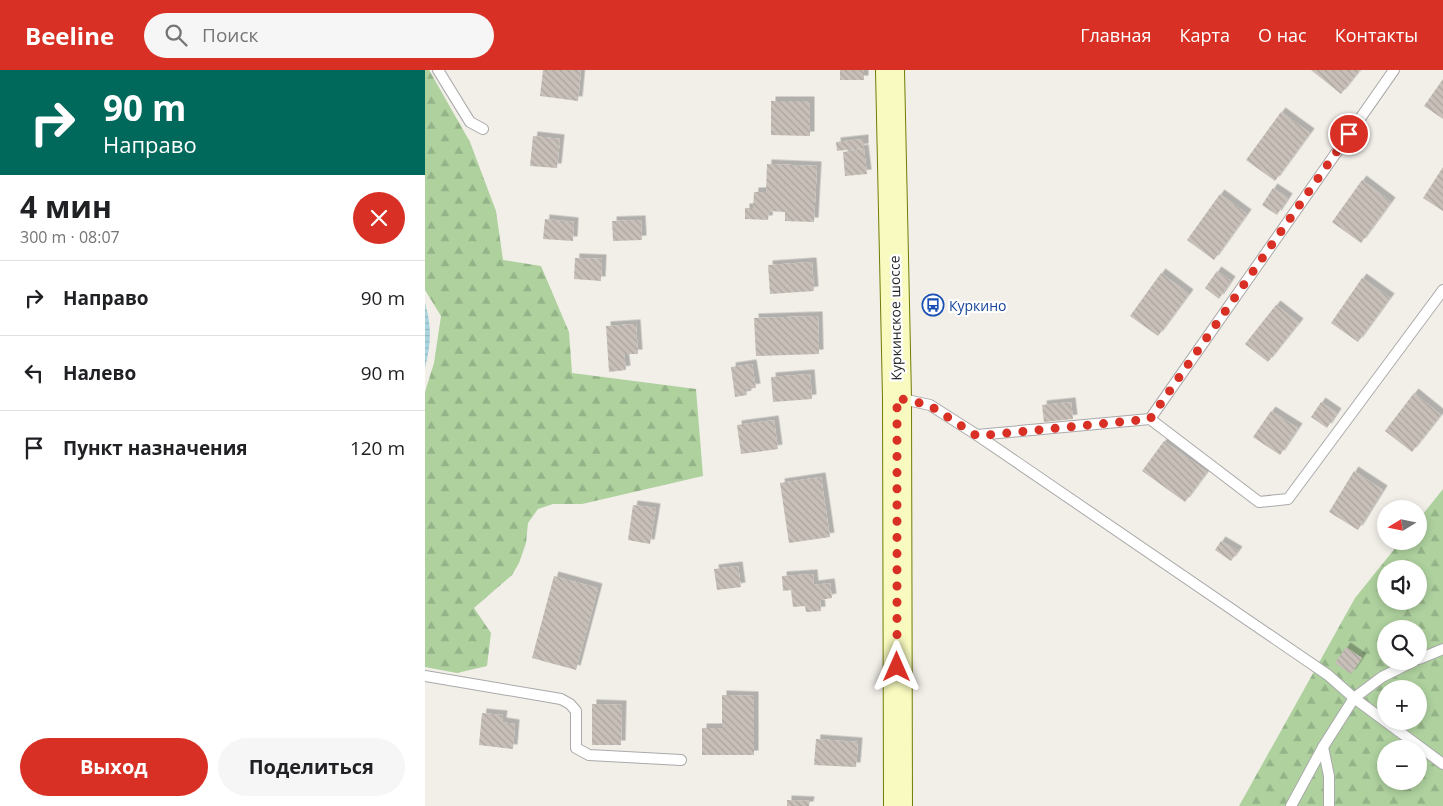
<!DOCTYPE html>
<html lang="ru">
<meta charset="utf-8">
<style>
body{margin:0;font-family:"Open Sans",sans-serif;background:#f6f6f6;color:#202124;height:100vh;display:flex;flex-direction:column;font-size:19px;white-space:nowrap}
*{box-sizing:border-box;margin:0}
p{font-size:16px;color:#757577}
.icon{flex:none;width:28px;height:28px;fill:none;stroke:currentColor;stroke-width:2;stroke-linecap:round;stroke-linejoin:round}
.map{position:relative;flex:1;overflow:hidden}
.side{display:flex;flex-direction:column;background:#fff;width:425px}
.side>*{flex:none}
.top-card{background:#00695c;color:#fff;overflow:hidden}
.needle{width:32px;rotate:260deg}
.tools{position:absolute;left:952px;top:430px;display:grid;gap:10px}
.tools a{display:grid;place-items:center;width:50px;height:50px;border-radius:50%;background:#fff;box-shadow:0 2px 8px #0003;font-size:25px}
.pin{position:absolute;display:grid;place-items:center;width:42px;height:42px;color:#fff;margin:-21px;border:2px solid #fff;border-radius:50%;box-shadow:0 1px 5px #0007}
.me{position:absolute;width:55px;margin:-28px;rotate:0deg;stroke-linejoin:round;filter:drop-shadow(0 0 4px #0008)}
.turn{display:flex;align-items:center;gap:18px;height:105px;padding:0 20px;font-size:22px}
.turn .icon{width:65px;height:65px;stroke-width:2.5}
.turn b{display:block;font-size:35px;line-height:42px}
.round{display:grid;place-items:center;flex:none;width:52px;height:52px;border-radius:26px;background:#f6f6f6}
.headline{display:flex;align-items:center;justify-content:space-between;height:85px;padding:0 20px}
h1{font-size:30px;font-weight:700;line-height:38px}
.action{display:flex;gap:10px;margin-top:auto;padding:10px 20px}
.action a{flex:1;height:58px;border-radius:30px;background:#d93025;color:#fff;font-size:20px;font-weight:700;line-height:58px;text-align:center}
.action a+a{background:#f6f6f6;color:#202124}
ul{padding:0;list-style:none}
li{display:flex;align-items:center;gap:15px;height:75px;padding:0 20px;border-top:1px solid #e0e0e0}
li div{flex:1}
li b{display:block;font-size:19px}
li em{font-style:normal}
header{display:flex;align-items:center;gap:30px;box-sizing:border-box;height:70px;padding:0 25px;background:#d93025;color:#fff}
header strong{font-size:24px}
nav{display:flex;gap:28px;margin-inline-start:auto;font-size:18px}
.search{width:350px;height:45px;background:#f6f6f6;display:flex;align-items:center;gap:12px;box-sizing:border-box;padding:0 18px;border-radius:28px;color:#757577;font-size:19px}
main{display:flex;flex:1;min-height:0}
.map>svg:first-child{display:block}
</style>
<header>
<strong>Beeline</strong>
<div class="search"><svg class="icon" aria-label="search" viewBox="0 0 24 24"><circle cx="10" cy="10" r="6"/><path d="M15 15l6 6"/></svg>Поиск</div>
<nav><a>Главная</a><a>Карта</a><a>О нас</a><a>Контакты</a></nav>
</header>
<main>
<section class="side">
<div class="top-card">
<div class="turn"><svg class="icon" aria-label="right" viewBox="0 0 24 24"><path d="M7 20v-9h11M14 6l5 5-5 5"/></svg><div><b>90 m</b>Направо</div></div>
</div>
<div class="headline"><div><h1>4 мин</h1><p>300 m · 08:07</p></div><a class="round" style="background:#d93025;color:#fff"><svg class="icon" aria-label="close" viewBox="0 0 24 24"><path d="M6 6l12 12M18 6L6 18"/></svg></a></div>
<ul>
<li><svg class="icon" aria-label="right" viewBox="0 0 24 24"><path d="M7 20v-9h11M14 6l5 5-5 5"/></svg><div><b>Направо</b></div><em>90 m</em></li>
<li><svg class="icon" aria-label="left" viewBox="0 0 24 24"><path d="M17 20v-9H6M10 6l-5 5 5 5"/></svg><div><b>Налево</b></div><em>90 m</em></li>
<li><svg class="icon" aria-label="arrive" viewBox="0 0 24 24"><path d="M6 21V4h12l-3 4 3 4H6"/></svg><div><b>Пункт назначения</b></div><em>120 m</em></li>
</ul>
<div class="action"><a>Выход</a><a>Поделиться</a></div>
</section>
<div class="map">
<svg width="1018" height="736" viewBox="0 0 1018 736">
<defs>
<pattern id="forest-firs" width="22" height="20" patternUnits="userSpaceOnUse" patternTransform="scale(1.25)"><rect width="22" height="20" fill="#aed19e"/><path d="M5 1l3.5 6h-7zM16 11l3.5 6h-7z" fill="#95b388"/></pattern>
<pattern id="water-rules" width="6" height="5" patternUnits="userSpaceOnUse" patternTransform="scale(1.25)"><rect width="6" height="5" fill="#aad4df"/><path d="M0 2.5h6" fill="none" stroke="#92b6bf"/></pattern>
<pattern id="building-back-hatch" width="6" height="6" patternUnits="userSpaceOnUse" patternTransform="scale(1.25)"><rect width="6" height="6" fill="#c7bfb8"/><path d="M-1 5l2 2M0 0l6 6M5-1l2 2" fill="none" stroke="#aba49e"/></pattern>
<filter id="shadow"><feDropShadow dx="4.5" dy="-4.5" stdDeviation="0" flood-color="#0004"/></filter>
</defs>
<rect width="100%" height="100%" fill="#f2efe9"/>
<g fill="url(#forest-firs)" fill-rule="evenodd">
<polygon points="0,0 4,0 45,72 71,141 78,190 116,196 144,262 147,303 271,319 278,406 157,434 128,434 113,439 103,453 101,473 94,493 87,505 49,538 66,563 62,596 32,603 0,597 0,322 9,293 16,246 0,220"/>
<path d="M1018,419V736H814L930,528L976,471H994V449ZM961,499H994V531H961ZM961,559H994V591H961ZM961,619H994V651H961ZM961,679H994V711H961Z"/>
</g>
<path fill="url(#water-rules)" d="M0,233C7,257 6,274 0,298Z"/>
<g fill="url(#building-back-hatch)" filter="url(#shadow)">
<polygon points="118,0 156,0 153,31 115,26"/>
<rect x="415" y="0" width="24" height="10"/>
<polygon points="886,0 935,0 916,24"/>
<polygon points="1018,9 1018,49 999,36"/>
<polygon points="346,31 385,31 385,66 346,65"/>
<polygon points="856,42 885,63 850,111 821,90"/>
<polygon points="108,66 135,69 132,98 105,96"/>
<polygon points="439,69 439,78 412,81 411,72"/>
<polygon points="439,79 442,104 420,106 418,82"/>
<polygon points="342,94 392,96 389,152 360,151 360,142 344,141 343,150 320,149 320,138 328,138 329,122 341,122"/>
<polygon points="1018,97 1018,141 998,128"/>
<polygon points="937,110 966,132 936,173 907,152"/>
<polygon points="848,118 863,128 852,145 837,135"/>
<polygon points="795,124 822,144 789,190 762,170"/>
<polygon points="120,149 149,152 148,171 118,169"/>
<polygon points="216,150 217,170 188,171 187,151"/>
<polygon points="150,188 177,189 176,211 149,209"/>
<polygon points="387,192 389,221 345,224 343,195"/>
<polygon points="792,201 806,211 794,229 780,218"/>
<polygon points="736,203 764,224 733,266 705,246"/>
<polygon points="937,208 965,228 933,272 906,253"/>
<polygon points="851,235 874,253 843,292 820,274"/>
<polygon points="393,246 394,284 331,286 329,248"/>
<polygon points="211,254 213,284 199,284 201,300 184,302 181,256"/>
<polygon points="327,294 331,318 321,319 322,325 310,327 306,297"/>
<polygon points="385,304 387,329 348,332 346,307"/>
<polygon points="989,323 1016,345 987,382 960,361"/>
<polygon points="646,332 648,349 619,352 617,335"/>
<polygon points="896,332 912,343 902,358 886,347"/>
<polygon points="846,341 873,358 855,385 828,367"/>
<polygon points="349,350 353,379 316,384 312,355"/>
<polygon points="739,371 782,402 760,432 717,401"/>
<polygon points="929,401 958,420 933,460 904,442"/>
<polygon points="396,407 405,467 364,473 355,413"/>
<polygon points="208,435 231,438 225,474 203,470"/>
<polygon points="796,471 813,481 806,491 790,480"/>
<polygon points="313,496 316,517 292,520 289,499"/>
<polygon points="388,504 389,515 405,513 407,528 395,530 396,541 381,542 380,536 368,537 366,520 358,521 357,506"/>
<polygon points="129,506 173,518 151,600 107,588"/>
<polygon points="921,577 937,588 926,604 910,593"/>
<polygon points="297,625 329,626 329,685 277,685 277,658 297,658"/>
<polygon points="167,634 197,635 196,675 167,675"/>
<polygon points="57,643 78,645 77,652 90,654 88,679 54,675"/>
<polygon points="391,669 433,672 431,697 389,695"/>
<polygon points="362,730 385,731 384,736 362,736"/>
</g>
<g fill="none" stroke-linecap="round" stroke-linejoin="round">
<g stroke="#a9a9a9" stroke-width="12">
<g id="service">
<polyline points="13,0 45,52 58,59"/>
<polyline points="473,328 505,335 552,365 903,605 929,628 1018,694"/>
<polyline points="725,349 969,0"/>
<polyline points="552,365 725,349 834,432 863,429 1018,220"/>
<polyline points="994,589 1018,579"/>
<polyline points="0,606 136,629 145,634 151,641 151,678 164,685 256,690"/>
<polyline points="898,677 904,706 904,736"/>
<polyline points="866,736 898,677 929,628 957,607 989,591"/>
</g>
</g>
<g stroke="#717c06" stroke-width="30">
<polyline id="secondary" points="465,0 472,328 473,736"/>
</g>
<use href="#service" stroke="#fff" stroke-width="10"/>
<use href="#secondary" stroke="#f8fabf" stroke-width="28"/>
</g>
<g fill="none" stroke-linecap="round" stroke-linejoin="round">
<polyline stroke="#d93025" stroke-width="9" stroke-dasharray="0 16.2" points="472,597 472,328 504,335 552,366 725,349 924,64"/>
</g>
<defs>
<g id="bus-ring" transform="scale(1.125)"><circle r="9.5" fill="#fff" stroke="#1a4fb4" stroke-width="1.5"/><path d="M-5-6H5V4H4V6H2V4H-2V6H-4V4H-5ZM-3.5-4V0h7V-4ZM-3.5 1.2v1.5H-2V1.2ZM2 1.2v1.5H3.5V1.2Z" fill="#1a4fb4"/></g>
</defs>
<g fill-rule="evenodd">
<use href="#bus-ring" x="508" y="235"/>
</g>
<g text-anchor="middle" dominant-baseline="central" stroke-width="4.5" stroke-linejoin="round" paint-order="stroke">
<g font-size="14" fill="#164399" stroke="#fff" text-anchor="start">
<text x="524" y="235">Куркино</text>
</g>
<g font-size="14" fill="#222" stroke="#fff">
<text transform="translate(470 248) rotate(-91)">Куркинское шоссе</text>
</g>
</g>
</svg>
<div class="tools">
<a><svg class="needle" viewBox="-14 -14 28 28"><path d="M0-13l5 13h-10z" fill="#e53935"/><path d="M0 13l5-13h-10z" fill="#757577"/></svg></a>
<a><svg class="icon" aria-label="sound" viewBox="0 0 24 24"><path d="M4 9h4l5-4v14l-5-4H4zM17 9q2 3 0 6"/></svg></a>
<a><svg class="icon" aria-label="search" viewBox="0 0 24 24"><circle cx="10" cy="10" r="6"/><path d="M15 15l6 6"/></svg></a>
<a>+</a>
<a>−</a>
</div>
<div class="pin" style="left:924px;top:64px;background:#d93025"><svg class="icon" aria-label="arrive" viewBox="0 0 24 24"><path d="M6 21V4h12l-3 4 3 4H6"/></svg></div>
<svg class="me" style="left:472px;top:597px" viewBox="-20 -20 40 40"><path d="M0-17L14 15 0 8-14 15z" fill="#d93025" stroke="#fff" stroke-width="4"/></svg>
</div>
</main>
